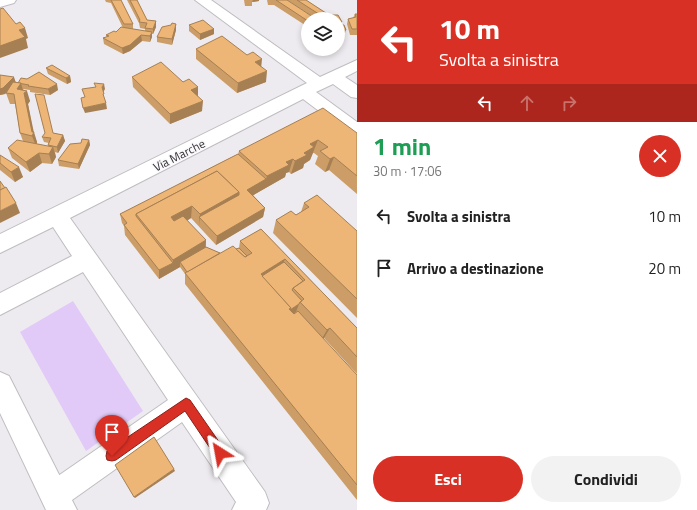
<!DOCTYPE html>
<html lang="it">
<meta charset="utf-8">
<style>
body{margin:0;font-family:"Titillium Web",sans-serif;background:#f2f2f2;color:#222;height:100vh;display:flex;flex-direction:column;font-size:15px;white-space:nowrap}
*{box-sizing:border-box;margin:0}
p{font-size:13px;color:#767676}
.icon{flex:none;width:22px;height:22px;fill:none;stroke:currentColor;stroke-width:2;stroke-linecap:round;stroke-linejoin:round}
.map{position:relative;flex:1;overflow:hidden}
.panel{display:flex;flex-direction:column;background:#fff;width:340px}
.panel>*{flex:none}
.hud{background:#d93025;color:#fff;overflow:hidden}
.fabs{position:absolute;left:301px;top:12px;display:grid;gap:8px}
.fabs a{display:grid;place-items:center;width:44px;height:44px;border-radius:50%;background:#fff;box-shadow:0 2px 6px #0003;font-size:20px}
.pin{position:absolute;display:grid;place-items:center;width:34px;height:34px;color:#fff;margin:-41px -17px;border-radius:50% 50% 50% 0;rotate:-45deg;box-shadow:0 0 4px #0007}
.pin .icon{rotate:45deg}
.me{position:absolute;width:44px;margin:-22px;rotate:326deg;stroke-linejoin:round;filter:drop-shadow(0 0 3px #0008)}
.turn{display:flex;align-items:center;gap:14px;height:84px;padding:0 16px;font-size:18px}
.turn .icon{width:52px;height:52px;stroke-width:2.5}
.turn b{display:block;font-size:28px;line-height:34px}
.lanes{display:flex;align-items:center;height:38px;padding:0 16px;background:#0003;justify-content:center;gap:20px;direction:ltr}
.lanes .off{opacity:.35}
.round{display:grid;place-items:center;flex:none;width:42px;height:42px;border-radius:21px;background:#f2f2f2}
.summary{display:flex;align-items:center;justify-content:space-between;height:68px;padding:0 16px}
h1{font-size:24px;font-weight:700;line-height:30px;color:#1e9e55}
.button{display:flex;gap:8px;margin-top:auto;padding:8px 16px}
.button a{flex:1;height:46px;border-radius:24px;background:#d93025;color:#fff;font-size:16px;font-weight:700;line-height:46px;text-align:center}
.button a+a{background:#f2f2f2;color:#222}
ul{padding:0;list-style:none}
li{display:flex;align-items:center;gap:12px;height:52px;padding:0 16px}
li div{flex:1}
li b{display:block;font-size:15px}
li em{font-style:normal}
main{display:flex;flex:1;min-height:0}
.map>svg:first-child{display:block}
</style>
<main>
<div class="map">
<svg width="357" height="510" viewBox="0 0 357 510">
<rect width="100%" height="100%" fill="#edebef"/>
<polygon fill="#e1caf8" points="73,301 143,411 86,451 20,332"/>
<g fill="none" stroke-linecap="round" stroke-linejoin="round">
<g stroke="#bfbdc1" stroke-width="2">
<g id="street">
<polygon points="0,0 16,0 14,3 0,7"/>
<polygon points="195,0 211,0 320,77 357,60 357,71 345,77 357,85 357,98 351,97 333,84 316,92 357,122 357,137 351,135 303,99 70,218 265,492 269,503 266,510 232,510 236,502 182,422 65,505 55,510 45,505 40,495 45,485 168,400 83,272 0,315 0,293 72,256 53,227 0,253 0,234 307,83"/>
</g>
</g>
<g stroke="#bfbdc1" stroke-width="2">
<polygon id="secondary" points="0,372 9,376 77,510 46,510 0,413"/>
</g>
<use href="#street" fill="#fff" fill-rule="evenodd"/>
<use href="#secondary" fill="#fff" fill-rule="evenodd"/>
</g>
<g fill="#cc9d66">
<polygon points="105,0 121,0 133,24 133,29 145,31 145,29 140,28 139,23 127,0 137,0 147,20 156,21 156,27 153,34 152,34 152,37 150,42 142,41 130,51 123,54 104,44 103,38 107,37 106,35 116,32 123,28 111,3 106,2"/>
<polygon points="244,0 259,0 259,1 252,2 252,6 245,6"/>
<polygon points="267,0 287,0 308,19 308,27 274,5 268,5"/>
<polygon points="287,0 306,0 329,15 338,15 342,22 341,25 344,25 346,30 344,36 338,36 338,19 332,19 331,17 332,19 316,19"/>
<polygon points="355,14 357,14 357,35 350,35 347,24 348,19 353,18"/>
<polygon points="176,24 176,30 172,45 157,42 157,37"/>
<polygon points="189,25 214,29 214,34 200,40 189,31"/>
<polygon points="308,36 308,46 304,45 305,40"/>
<polygon points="196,49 261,66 266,82 237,93 196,59"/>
<polygon points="318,49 330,49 328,52"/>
<polygon points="46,68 70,76 71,82 67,84 48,74"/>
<polygon points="0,75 16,82 58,90 50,95 30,92 30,90 23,89 30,101 28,104 33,132 37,142 37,144 48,146 49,143 44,142 42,137 53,133 63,135 65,141 58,153 55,152 56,157 52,164 42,163 30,172 12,158 8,148 23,141 20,133 15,104 10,104 6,93 7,92 5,94 0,95"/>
<polygon points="132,77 183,82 198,87 198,96 202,111 170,124 133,87"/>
<polygon points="357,133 357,194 329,170 325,172 315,164 318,156 314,153 313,153 310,160 304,164 303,168 291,174 289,172 286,173 285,177 253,195 265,208 263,217 216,245 191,218 187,221 206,240 206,247 220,253 236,249 239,248 240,241 261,229 357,328 357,374 324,338 323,339 357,375 357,500 185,284 185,274 180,267 159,279 125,235 124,226 122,223 120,214 238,154 239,151"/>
<polygon points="89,140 90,145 79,169 59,166 58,160 81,143"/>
<polygon points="0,155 23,177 15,182 0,170"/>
<polygon points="304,203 357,231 357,318 273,233 276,220 296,215 301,212"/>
</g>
<g fill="#a67f53">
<polygon points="253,0 259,0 259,1 252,2"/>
<polygon points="156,21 156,27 153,34 153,29"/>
<polygon points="176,24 176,30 172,45 172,39"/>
<polygon points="25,28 28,38 26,39 28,48 0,58 0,46 19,30"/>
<polygon points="214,29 214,34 200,40 200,34"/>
<polygon points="152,32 152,37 150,42 150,36"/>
<polygon points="141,35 142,41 130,51 123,54 122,48"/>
<polygon points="262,59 261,69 255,62"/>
<polygon points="267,71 266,82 237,93 238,83"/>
<polygon points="70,76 71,82 67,84 66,78"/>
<polygon points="14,77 16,83 5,94 0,95 0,89"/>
<polygon points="21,83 24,94 17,89"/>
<polygon points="57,84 58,90 50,95 48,89"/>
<polygon points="104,84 105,89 103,93 102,87"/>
<polygon points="198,87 198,97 191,90"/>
<polygon points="27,91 30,101 28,104 34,133 34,132 37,142 36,146 32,136 24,93"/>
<polygon points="203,101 202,111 170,124 170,114"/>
<polygon points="106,103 107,109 85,113 83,108"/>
<polygon points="63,135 65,141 58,153 57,147"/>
<polygon points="89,140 90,145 79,169 78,164"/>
<polygon points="318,140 310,160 304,164 303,168 291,174 295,161 304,153 310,144"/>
<polygon points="53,147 56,157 52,164 49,154"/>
<polygon points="39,153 42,163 30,172 26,162"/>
<polygon points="334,157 329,170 325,172 330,159"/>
<polygon points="293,159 289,172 286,173 285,177 264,189 245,200 247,190 266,179 267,176 286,162"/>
<polygon points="19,167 23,177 15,182 11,172"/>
<polygon points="239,192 237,205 199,217 199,226 200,214"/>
<polygon points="16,203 20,213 0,223 0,211"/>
<polygon points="192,206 191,218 172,229 171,217"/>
<polygon points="265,208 263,217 216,245 217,236"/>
<polygon points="206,240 205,252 180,262 180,267 159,279 159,270 173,263 173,260"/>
<polygon points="285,259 281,270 264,281 261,274"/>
<polygon points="299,304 296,312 287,318 290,310"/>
<polygon points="330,328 324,338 321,340 327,330"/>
<polygon points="174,469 175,471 135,498 134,497"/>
</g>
<g fill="#edb677" stroke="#a67f53">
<polygon points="111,0 121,0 133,24 124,24"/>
<polygon points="130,0 137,0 147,20 156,21 153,29 145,28 147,23 139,22 140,20"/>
<polygon points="276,0 287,0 316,19 308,19 308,21"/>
<polygon points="297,0 306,0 329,15 338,15 342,22 338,22 338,19 332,19 331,17 325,18"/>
<polygon points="3,8 16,24 20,22 25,28 19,30 25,37 0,46 0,9"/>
<polygon points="355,14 357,14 357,29 352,29 348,19 356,17"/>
<polygon points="203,20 214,29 200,34 189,25"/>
<polygon points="172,23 176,24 172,39 157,37 162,27 171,25"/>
<polygon points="338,25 344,25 346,30 338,30"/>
<polygon points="121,27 152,32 150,36 141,35 130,45 122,48 103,38 109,36 106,35 114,31 116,32"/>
<polygon points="222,36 247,55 253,52 262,59 255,62 267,71 238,83 196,49"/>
<polygon points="307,36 308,36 308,40 305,40"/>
<polygon points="161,62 183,82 189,79 198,87 191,90 203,101 170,114 132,77"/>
<polygon points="52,65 70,76 66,78 46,68"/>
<polygon points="39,72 57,84 48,89 28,86 29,85 18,83 21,78 27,79"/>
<polygon points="0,75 14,77 3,88 0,89"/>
<polygon points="13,82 21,83 17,89 27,91 24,93 32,132 34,132 32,136 20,133 14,94 6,93"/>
<polygon points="94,83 104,84 102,87 104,94 103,94 106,103 83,108 81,98 85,97 82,89 96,87"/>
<polygon points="35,94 44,95 53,133 63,135 57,147 48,145 51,138 42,137 45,133"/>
<polygon points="323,108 357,133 357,176 334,157 330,159 320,151 328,147 318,140 310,144 314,147 304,153 307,155 295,161 293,159 286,162 289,165 267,176 239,151"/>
<polygon points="82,139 89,140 78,164 58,160 70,144 81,143"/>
<polygon points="17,140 53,147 49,154 39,153 26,162 8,148"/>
<polygon points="238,154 266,179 247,190 265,208 217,236 199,217 239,195 239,192 217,171 136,214 136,216 173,263 159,270 124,225 127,223 120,214"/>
<polygon points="0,155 19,167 11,172 0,163"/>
<polygon points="217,171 239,192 200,214 192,206 171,217 174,221 183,216 206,240 173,260 136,214"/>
<polygon points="0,181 5,188 0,190"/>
<polygon points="6,187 16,203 0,211 0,190"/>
<polygon points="317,195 357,231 357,299 276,220 291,211 296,215 309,207 304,203"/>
<polygon points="261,229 357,328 357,357 330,328 327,330 300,302 304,299 293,288 305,280 285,259 261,274 291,308 289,309 294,314 298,311 357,375 357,485 185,273 233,246 245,257 252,253 240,241"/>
<polygon points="206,247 220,253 187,272 180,262"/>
<polygon points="239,248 247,256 245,257 236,249"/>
<polygon points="284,262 303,281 293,288 292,290 302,301 300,302 299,304 290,310 291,308 262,276"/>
<polygon points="154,437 174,469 134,497 115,465"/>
</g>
<polygon fill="#d93025" stroke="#8d1f18" points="186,398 190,400 224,449 226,453 224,457 220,459 216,457 185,411 116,460 112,461 107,460 106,456 107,451"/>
<g text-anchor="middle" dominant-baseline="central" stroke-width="3" stroke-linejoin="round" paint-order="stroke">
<g font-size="12" fill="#323133" stroke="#faf8fc">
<text transform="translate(179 155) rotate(-27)">Via Marche</text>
</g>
</g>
</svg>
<div class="fabs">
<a><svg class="icon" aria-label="layers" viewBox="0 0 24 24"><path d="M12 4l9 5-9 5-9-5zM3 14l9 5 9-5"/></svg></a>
</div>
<div class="pin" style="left:112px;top:456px;background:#d93025"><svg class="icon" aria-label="arrive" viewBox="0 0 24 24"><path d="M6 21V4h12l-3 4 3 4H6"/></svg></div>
<svg class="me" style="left:220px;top:453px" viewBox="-20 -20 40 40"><path d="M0-17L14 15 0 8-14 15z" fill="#d93025" stroke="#fff" stroke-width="4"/></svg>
</div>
<section class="panel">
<div class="hud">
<div class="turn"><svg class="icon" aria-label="left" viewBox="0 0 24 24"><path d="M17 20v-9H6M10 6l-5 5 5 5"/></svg><div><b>10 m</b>Svolta a sinistra</div></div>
<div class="lanes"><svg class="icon" aria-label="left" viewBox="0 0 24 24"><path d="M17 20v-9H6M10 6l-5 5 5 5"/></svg><svg class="icon off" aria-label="ahead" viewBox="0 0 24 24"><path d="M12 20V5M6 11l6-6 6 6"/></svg><svg class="icon off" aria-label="right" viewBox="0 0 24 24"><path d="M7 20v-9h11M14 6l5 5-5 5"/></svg></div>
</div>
<div class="summary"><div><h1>1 min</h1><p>30 m · 17:06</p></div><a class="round" style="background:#d93025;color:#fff"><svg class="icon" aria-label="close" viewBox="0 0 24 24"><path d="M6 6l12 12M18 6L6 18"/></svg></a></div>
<ul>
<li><svg class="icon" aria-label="left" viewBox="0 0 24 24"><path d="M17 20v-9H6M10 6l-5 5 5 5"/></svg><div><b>Svolta a sinistra</b></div><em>10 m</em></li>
<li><svg class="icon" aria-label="arrive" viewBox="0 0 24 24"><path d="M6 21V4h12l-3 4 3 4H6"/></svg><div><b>Arrivo a destinazione</b></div><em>20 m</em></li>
</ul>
<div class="button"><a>Esci</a><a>Condividi</a></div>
</section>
</main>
